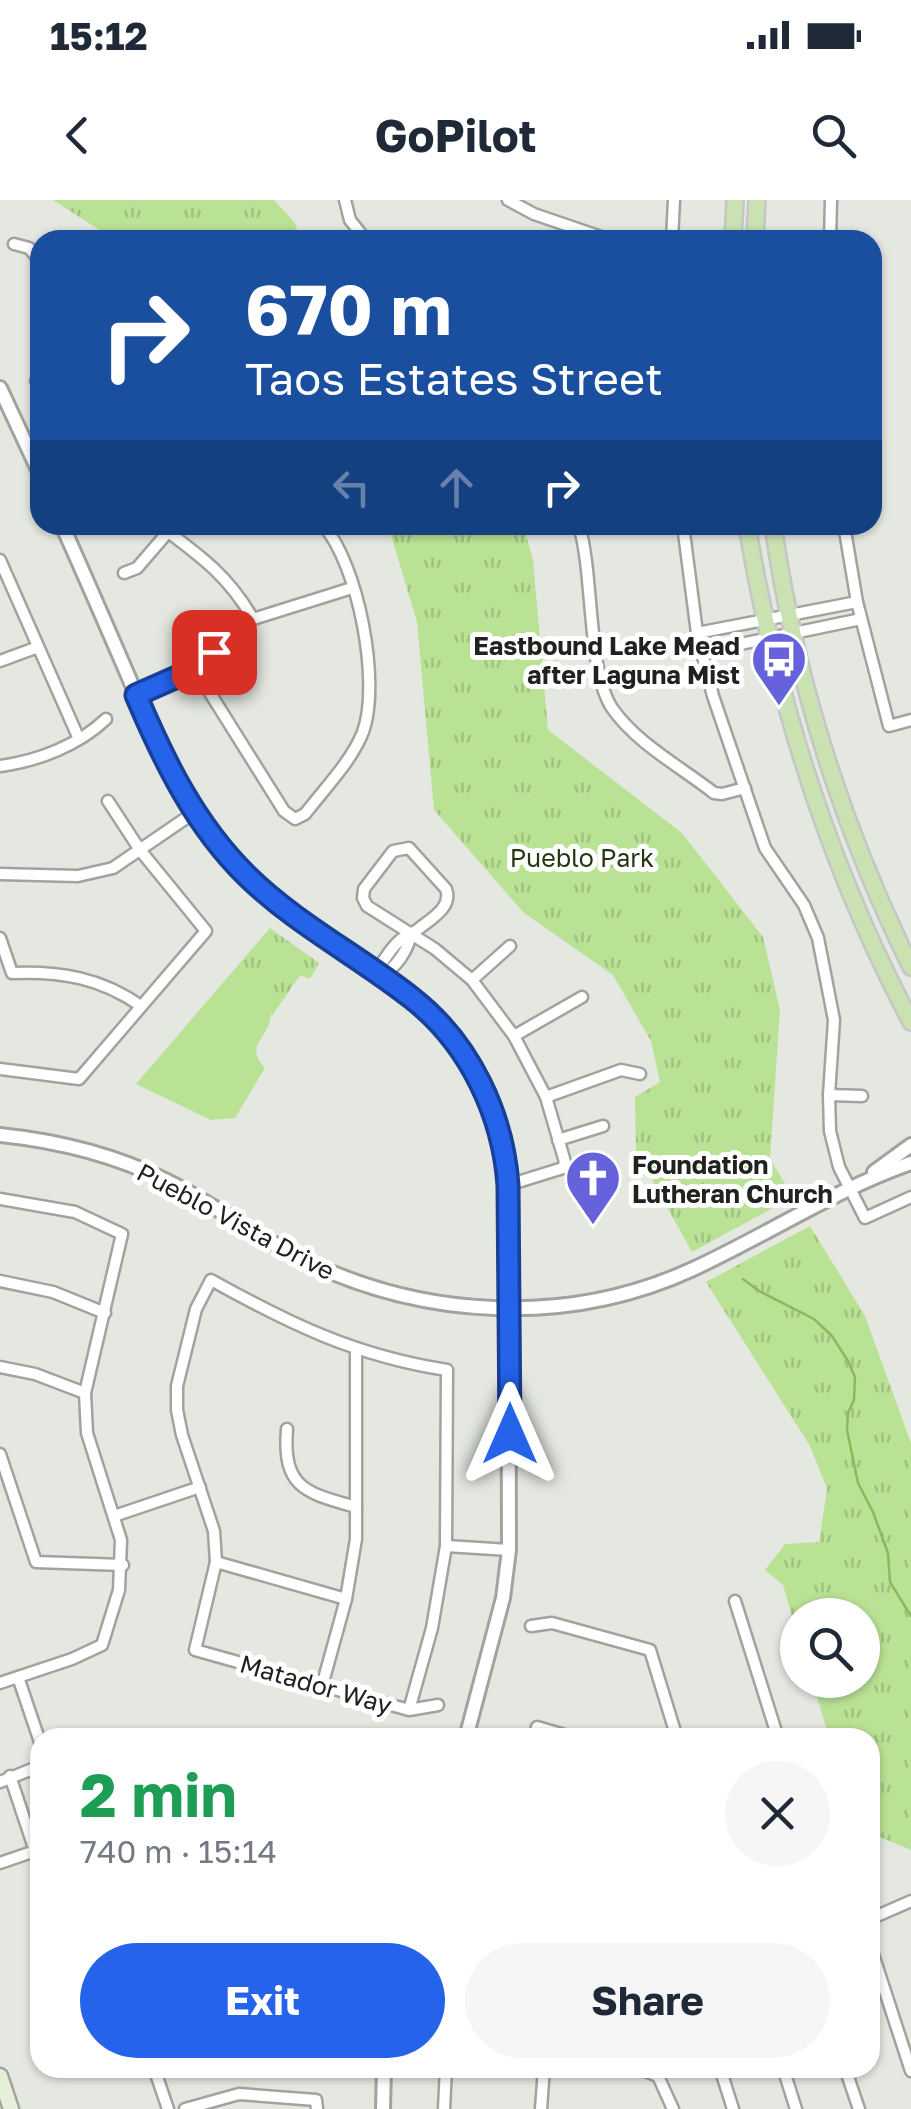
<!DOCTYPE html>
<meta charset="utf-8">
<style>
body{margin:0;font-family:"Golos Text",sans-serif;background:#f6f6f7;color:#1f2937;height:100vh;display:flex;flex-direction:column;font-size:38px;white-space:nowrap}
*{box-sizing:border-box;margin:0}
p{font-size:32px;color:#747a83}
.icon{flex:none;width:55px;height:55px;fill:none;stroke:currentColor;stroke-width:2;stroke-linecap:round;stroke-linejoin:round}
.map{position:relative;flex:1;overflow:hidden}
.drawer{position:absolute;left:30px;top:1528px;width:850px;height:350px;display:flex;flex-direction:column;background:#fff;border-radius:30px;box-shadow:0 2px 8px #0004}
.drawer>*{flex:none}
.banner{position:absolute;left:30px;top:30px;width:852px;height:305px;border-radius:30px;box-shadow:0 2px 8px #0004;background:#1a4fa0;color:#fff;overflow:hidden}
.controls{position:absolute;left:780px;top:1398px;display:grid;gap:20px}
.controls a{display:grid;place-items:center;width:100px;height:100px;border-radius:50%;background:#fff;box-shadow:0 2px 8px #0004;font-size:50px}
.pin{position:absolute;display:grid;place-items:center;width:85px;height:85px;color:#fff;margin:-42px;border-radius:20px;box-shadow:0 5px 15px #0006}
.me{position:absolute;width:110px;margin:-55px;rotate:0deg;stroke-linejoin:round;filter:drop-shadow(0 0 8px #0008)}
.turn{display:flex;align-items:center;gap:35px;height:210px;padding:0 50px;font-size:45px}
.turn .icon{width:130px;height:130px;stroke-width:2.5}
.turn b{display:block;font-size:70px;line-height:85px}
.lanes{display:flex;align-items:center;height:95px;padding:0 50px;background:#0003;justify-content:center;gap:50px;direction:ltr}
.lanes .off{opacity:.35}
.round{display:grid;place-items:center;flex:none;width:105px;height:105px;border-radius:52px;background:#f6f6f7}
.summary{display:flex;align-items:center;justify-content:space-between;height:170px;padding:0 50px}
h1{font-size:60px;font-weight:700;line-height:75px;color:#1e9e55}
.primary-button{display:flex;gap:20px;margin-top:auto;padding:20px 50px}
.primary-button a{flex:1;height:115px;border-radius:60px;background:#2563eb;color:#fff;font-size:40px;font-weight:700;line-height:115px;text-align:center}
.primary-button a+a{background:#f6f6f7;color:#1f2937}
.status{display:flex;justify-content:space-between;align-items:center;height:70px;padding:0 50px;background:#fff;direction:ltr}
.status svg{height:28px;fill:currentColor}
header{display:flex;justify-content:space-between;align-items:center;height:130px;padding:0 50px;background:#fff;font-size:45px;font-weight:700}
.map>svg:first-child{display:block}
</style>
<div class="status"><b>15:12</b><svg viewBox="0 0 49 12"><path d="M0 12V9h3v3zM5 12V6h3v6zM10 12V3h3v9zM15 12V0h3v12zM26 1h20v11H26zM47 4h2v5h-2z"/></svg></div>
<header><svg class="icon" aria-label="back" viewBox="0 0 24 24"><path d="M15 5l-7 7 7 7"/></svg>GoPilot<svg class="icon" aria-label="search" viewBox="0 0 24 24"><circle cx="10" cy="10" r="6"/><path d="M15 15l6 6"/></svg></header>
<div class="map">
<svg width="911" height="1909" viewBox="0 0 911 1909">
<defs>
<pattern id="grass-tufts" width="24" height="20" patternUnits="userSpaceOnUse" patternTransform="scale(2.5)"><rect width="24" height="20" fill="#bae295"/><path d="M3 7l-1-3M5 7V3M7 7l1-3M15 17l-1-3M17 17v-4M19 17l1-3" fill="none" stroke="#a0c280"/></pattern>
</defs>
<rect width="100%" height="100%" fill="#e4e8e1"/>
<g fill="url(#grass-tufts)">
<polygon points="53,0 274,0 295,23 300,40 115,40"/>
<polygon points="388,325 523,325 533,360 548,530 682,633 763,737 780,810 770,959 793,997 692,1052 636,951 635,897 660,882 651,841 613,775 524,713 434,610 417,422"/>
<polygon points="270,728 319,763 310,779 300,775 272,816 271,811 227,778"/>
<polygon points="810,1026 865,1116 911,1243 911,1650 870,1633 870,1538 829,1537 812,1480 862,1480 862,1415 798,1415 797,1433 783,1385 765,1370 785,1344 819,1342 827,1289 810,1246 706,1082"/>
</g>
<path fill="#bae295" d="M227,778L271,811C272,838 242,844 265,868L235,918L211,920L136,884Z"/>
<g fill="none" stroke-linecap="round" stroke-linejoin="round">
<polyline stroke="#8cb95e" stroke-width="2.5" points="743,1079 759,1091 814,1119 832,1136 848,1161 855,1177 854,1200 848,1213 847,1230 858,1283 873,1312 888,1353 890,1382 911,1416"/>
<g stroke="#a1a49e" stroke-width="15">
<g id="minor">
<polyline points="345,0 350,20 366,40"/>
<polyline points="508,0 534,14 610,40"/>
<polyline points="672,40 674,0"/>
<polyline points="830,40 831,0"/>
<polyline points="14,44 29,48 40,61"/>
<polyline points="36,181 40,180"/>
<path d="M159,325C199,355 228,375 253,419"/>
<path d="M579,325C594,376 587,470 612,508C636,543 681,567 714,593L722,594L745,588"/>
<polyline points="683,325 697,433 713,496 765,648 804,705 818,738 834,820 829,895 830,931 839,967 865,1018 911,997"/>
<polyline points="844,325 857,402 889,526 911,520"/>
<polyline points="0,360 79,539"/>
<polyline points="124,373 137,368 168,332"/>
<polyline points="697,433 857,402"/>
<polyline points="702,452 861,419"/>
<polyline points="0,461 38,447"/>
<path d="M195,469L284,611L295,619L305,614C325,588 351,562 363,532C381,482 358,364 323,325"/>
<polyline points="136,495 195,469 232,434 253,419 352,388"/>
<path d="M0,566C38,561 79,545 106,519"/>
<polyline points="0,674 78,676 113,668 195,612"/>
<path d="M0,738L12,773C61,771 101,778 141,806"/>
<path d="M380,776L379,767C391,750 397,738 416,731C430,719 453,708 446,689L409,648L393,651L364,689L363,698L367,706L435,749L472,780L514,836L546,897L565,962L563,968L508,985"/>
<path d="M380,776C395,770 409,749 411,733"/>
<polyline points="472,780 510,746"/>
<polyline points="514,836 582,797"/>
<polyline points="0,869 79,879 206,731 140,650 108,601"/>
<polyline points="829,895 862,896"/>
<polyline points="546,897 621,870 640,874"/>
<polyline points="558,940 603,926"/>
<polyline points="0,999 75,1012 122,1034 85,1193 87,1233 121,1340 119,1390 102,1445 72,1459 0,1483"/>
<polyline points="0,1081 53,1092 105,1113"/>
<polyline points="0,1167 35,1174 85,1193"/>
<path d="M287,1229C282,1289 307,1293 356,1307"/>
<polyline points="0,1254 36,1362 123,1365"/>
<polyline points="114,1316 200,1287"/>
<polyline points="446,1346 509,1350"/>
<polyline points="216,1362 346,1399"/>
<polyline points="735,1401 778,1538"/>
<polyline points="531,1426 552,1423 650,1450 677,1538"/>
<polyline points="18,1477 40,1542"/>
<polyline points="322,1486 346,1399 356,1339 356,1150"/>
<path d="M409,1510L432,1428L446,1346L447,1170C356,1156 290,1124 211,1080L196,1109L177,1186V1210L182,1235L214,1331L216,1362L195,1450L409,1510L438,1505"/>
<polyline points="534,1538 537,1527 575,1538"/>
<polyline points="10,1576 40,1666"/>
<polyline points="0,1582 40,1566"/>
<polyline points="0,1663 35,1651"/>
<polyline points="870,1719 911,1701"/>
<polyline points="870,1745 911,1871"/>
<polyline points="40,1746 40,1779"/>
<polyline points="154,1868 168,1909"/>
<polyline points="638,1868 658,1876 673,1909"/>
<polyline points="720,1868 733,1909"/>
<polyline points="783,1868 796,1909"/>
<polyline points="845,1868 859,1909"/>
<polyline points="185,1909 239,1894 316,1900 317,1909"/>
<polyline points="444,1909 446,1868"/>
<polyline points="541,1909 544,1868"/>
</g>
</g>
<g stroke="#a1a49e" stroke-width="18">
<g id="tertiary">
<polyline points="0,188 40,274"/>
<path d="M62,325C85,376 107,427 129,478C152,532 174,587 209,633C313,768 494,788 508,985L509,1350L503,1398L466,1538"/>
<path d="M0,935C58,941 115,955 167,981C212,1003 253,1034 298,1057C421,1119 567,1127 693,1069C767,1035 834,990 911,963"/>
<polyline points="874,972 911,945"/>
<polyline points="383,1909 384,1868"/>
</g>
</g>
<g stroke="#a1a49e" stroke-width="19">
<polyline id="secondary" points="0,1876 11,1909"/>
</g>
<g stroke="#c5c6c5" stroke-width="20">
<g id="primary">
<polyline points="733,40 735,0"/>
<polyline points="755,40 757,0"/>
<path d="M747,325C776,499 829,667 911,822"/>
<path d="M773,325C795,478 843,629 911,767"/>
</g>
</g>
<use href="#minor" stroke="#fff" stroke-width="10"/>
<use href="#tertiary" stroke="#fff" stroke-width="12"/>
<use href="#secondary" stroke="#e4f1d8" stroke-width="14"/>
<use href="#primary" stroke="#cae2b1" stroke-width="15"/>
</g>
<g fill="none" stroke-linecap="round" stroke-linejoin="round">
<g stroke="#184099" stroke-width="25">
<path id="route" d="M214,452L195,469L136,495C164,561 195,625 247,676C297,725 359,756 413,799C470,844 503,915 508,985L510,1234"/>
</g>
<use href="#route" stroke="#2563eb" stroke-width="18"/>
</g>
<defs>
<g id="bus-pin" transform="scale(2.875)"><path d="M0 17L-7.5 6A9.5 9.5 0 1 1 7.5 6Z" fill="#6662db" stroke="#fff"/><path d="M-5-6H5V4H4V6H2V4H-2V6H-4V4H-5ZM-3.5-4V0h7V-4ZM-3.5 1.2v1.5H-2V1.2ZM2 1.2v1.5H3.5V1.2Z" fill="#fff"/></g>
<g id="church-pin" transform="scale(2.875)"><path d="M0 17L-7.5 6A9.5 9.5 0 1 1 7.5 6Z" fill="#6662db" stroke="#fff"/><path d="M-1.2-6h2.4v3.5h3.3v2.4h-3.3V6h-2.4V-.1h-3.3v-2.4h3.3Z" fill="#fff"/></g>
</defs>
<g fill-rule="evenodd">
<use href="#bus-pin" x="779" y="459"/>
<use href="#church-pin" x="593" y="978"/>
</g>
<g text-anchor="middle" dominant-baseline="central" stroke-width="10" stroke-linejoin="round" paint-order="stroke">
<g font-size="25" font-weight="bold" fill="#20221f" stroke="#fff" text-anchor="end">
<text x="740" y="445">Eastbound Lake Mead<tspan x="740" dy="29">after Laguna Mist</tspan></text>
<text x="632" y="964" text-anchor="start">Foundation<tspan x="632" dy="29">Lutheran Church</tspan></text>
</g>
<g font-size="25" fill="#253711" stroke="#fff">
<text x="582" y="657">Pueblo Park</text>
</g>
<g font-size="25" fill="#20221f" stroke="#fff">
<text transform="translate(236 1021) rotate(28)">Pueblo Vista Drive</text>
<text transform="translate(316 1484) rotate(16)">Matador Way</text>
</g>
</g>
</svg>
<div class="controls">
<a><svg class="icon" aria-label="search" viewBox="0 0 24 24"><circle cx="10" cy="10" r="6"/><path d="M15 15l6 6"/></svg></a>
</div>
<div class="pin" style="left:214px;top:452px;background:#d93025"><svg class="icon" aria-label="arrive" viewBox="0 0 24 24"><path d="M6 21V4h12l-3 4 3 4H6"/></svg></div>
<svg class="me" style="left:510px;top:1234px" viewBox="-20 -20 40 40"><path d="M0-17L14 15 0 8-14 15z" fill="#2563eb" stroke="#fff" stroke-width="4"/></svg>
<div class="banner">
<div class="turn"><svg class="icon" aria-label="right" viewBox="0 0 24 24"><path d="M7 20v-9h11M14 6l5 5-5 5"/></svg><div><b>670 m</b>Taos Estates Street</div></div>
<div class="lanes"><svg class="icon off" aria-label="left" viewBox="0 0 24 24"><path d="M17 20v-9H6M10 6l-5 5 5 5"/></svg><svg class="icon off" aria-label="ahead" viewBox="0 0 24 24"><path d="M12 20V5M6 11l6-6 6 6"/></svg><svg class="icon" aria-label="right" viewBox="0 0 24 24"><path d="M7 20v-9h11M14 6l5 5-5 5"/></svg></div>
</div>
<section class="drawer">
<div class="summary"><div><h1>2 min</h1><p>740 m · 15:14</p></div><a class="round"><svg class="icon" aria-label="close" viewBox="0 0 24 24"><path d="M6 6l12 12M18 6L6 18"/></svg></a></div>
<div class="primary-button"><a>Exit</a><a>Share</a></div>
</section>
</div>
